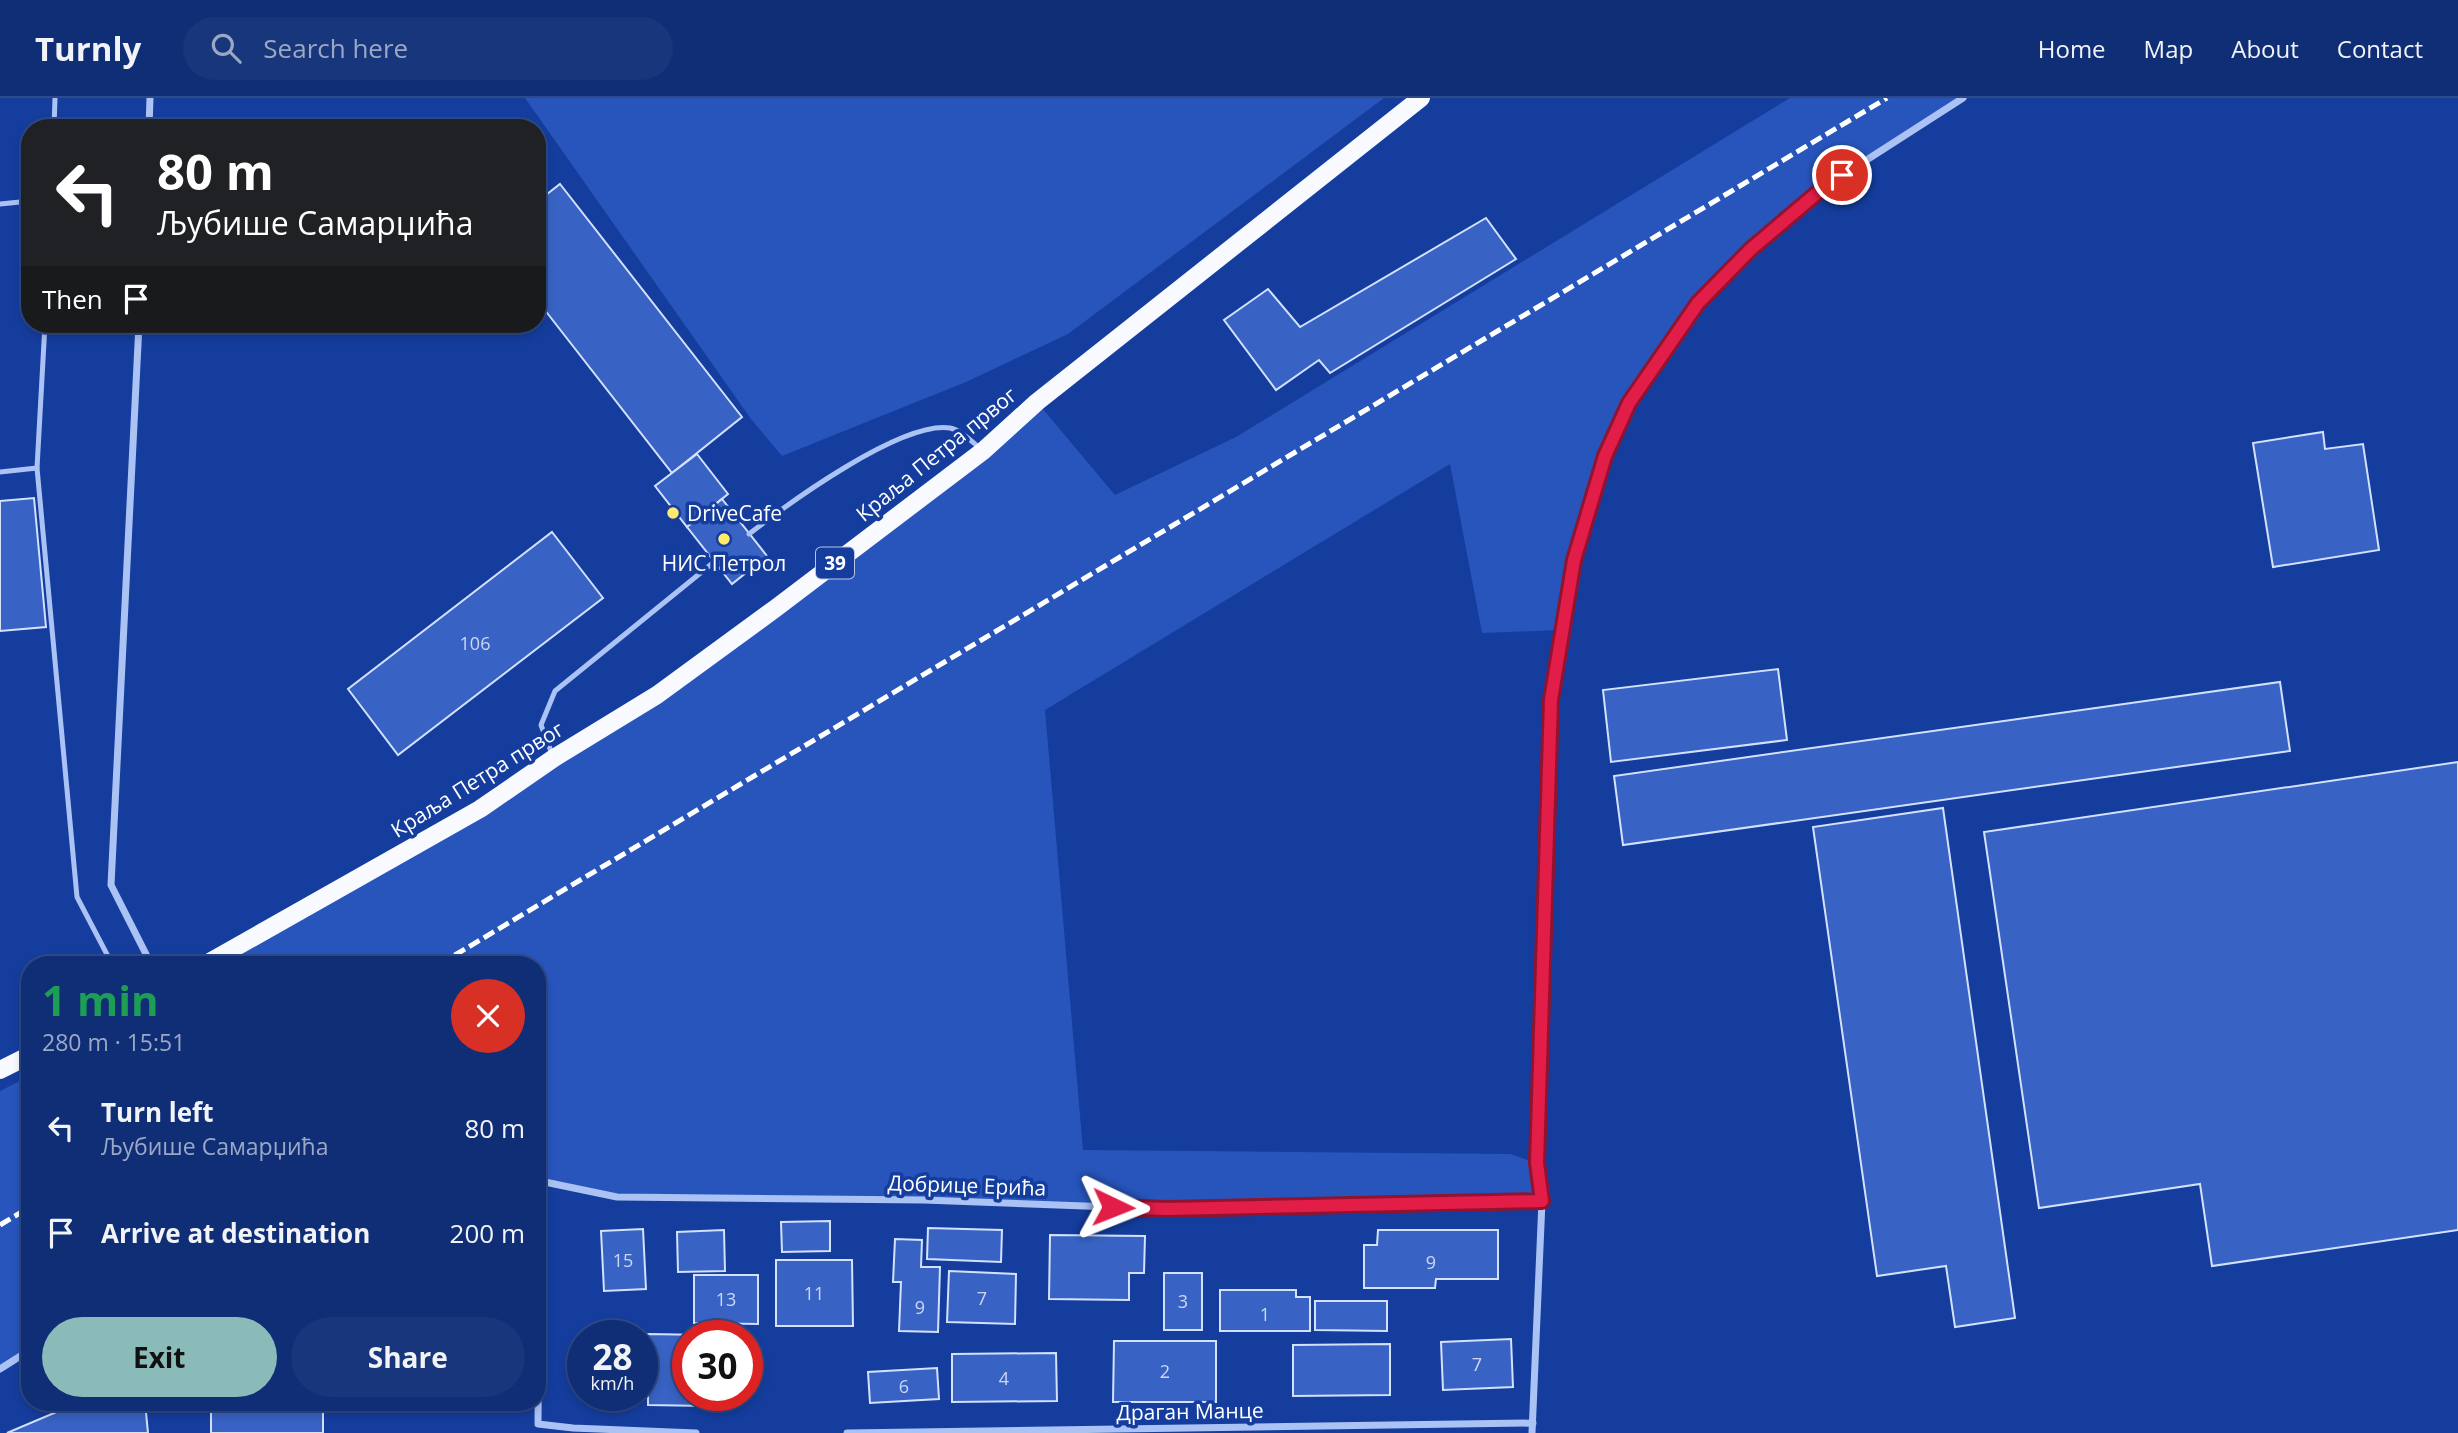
<!DOCTYPE html>
<meta charset="utf-8">
<style>
body{margin:0;font-family:"Open Sans",sans-serif;background:#18367b;color:#f1f3f6;height:100vh;display:flex;flex-direction:column;font-size:26px;white-space:nowrap}
*{box-sizing:border-box;margin:0}
p{font-size:23px;color:#9ba8c5}
.icon{flex:none;width:38px;height:38px;fill:none;stroke:currentColor;stroke-width:2;stroke-linecap:round;stroke-linejoin:round}
.map{position:relative;flex:1;overflow:hidden}
.panel{position:absolute;left:21px;top:858px;width:525px;height:455px;display:flex;flex-direction:column;background:#0f2e76;border-radius:28px;box-shadow:0 4px 10px #0003,0 0 0 2px #2f4a88}
.panel>*{flex:none}
.banner{position:absolute;left:21px;top:21px;width:525px;height:214px;border-radius:28px;box-shadow:0 4px 10px #0003,0 0 0 2px #2f4a88;background:#202124;color:#fff;overflow:hidden}
.speed{position:absolute;left:567px;top:1222px;display:flex;gap:14px;font-size:35px;font-weight:700;text-align:center}
.speed>*{display:grid;place-content:center;width:91px;height:91px;border-radius:50%;background:#0f2e76;box-shadow:0 4px 10px #0003,0 0 0 2px #2f4a88;line-height:1}
.speed small{font-size:18px;font-weight:400}
.speed .limit{border:10px solid #d22;background:#fff;color:#111}
.pin{position:absolute;display:grid;place-items:center;width:60px;height:60px;color:#fff;margin:-30px;border:4px solid #fff;border-radius:50%;box-shadow:0 2px 7px #0007}
.me{position:absolute;width:77px;margin:-38px;rotate:92deg;stroke-linejoin:round;filter:drop-shadow(0 0 5px #0008)}
.turn{display:flex;align-items:center;gap:24px;height:147px;padding:0 21px;font-size:32px}
.turn .icon{width:91px;height:91px;stroke-width:2.5}
.turn b{display:block;font-size:49px;line-height:60px}
.then{display:flex;align-items:center;height:66px;padding:0 21px;background:#0003;gap:14px;font-size:26px}
.round{display:grid;place-items:center;flex:none;width:74px;height:74px;border-radius:37px;background:#18367b}
.overview{display:flex;align-items:center;justify-content:space-between;height:119px;padding:0 21px}
h1{font-size:42px;font-weight:700;line-height:52px;color:#1e9e55}
.button{display:flex;gap:14px;margin-top:auto;padding:14px 21px}
.button a{flex:1;height:80px;border-radius:42px;background:#8bbbb9;color:#111;font-size:28px;font-weight:700;line-height:80px;text-align:center}
.button a+a{background:#18367b;color:#f1f3f6}
ul{padding:0;list-style:none}
li{display:flex;align-items:center;gap:21px;height:105px;padding:0 21px}
li div{flex:1}
li b{display:block;font-size:26px}
li em{font-style:normal}
header{display:flex;align-items:center;gap:42px;box-sizing:border-box;height:98px;padding:0 35px;background:#0f2e76;border-bottom:2px solid #2f4a88}
header strong{font-size:33px}
nav{display:flex;gap:38px;margin-inline-start:auto;font-size:24px}
.search{width:490px;height:63px;background:#18367b;display:flex;align-items:center;gap:18px;box-sizing:border-box;padding:0 24px;border-radius:38px;color:#9ba8c5;font-size:26px}
.map>svg:first-child{display:block}
</style>
<header>
<strong>Turnly</strong>
<div class="search"><svg class="icon" aria-label="search" viewBox="0 0 24 24"><circle cx="10" cy="10" r="6"/><path d="M15 15l6 6"/></svg>Search here</div>
<nav><a>Home</a><a>Map</a><a>About</a><a>Contact</a></nav>
</header>
<div class="map">
<svg width="2458" height="1335" viewBox="0 0 2458 1335">
<rect width="100%" height="100%" fill="#143d9e"/>
<g fill="#2755bc">
<polygon points="525,0 1384,0 1068,236 966,284 782,358 751,321"/>
<path d="M1790,0H1962C1916,30 1868,58 1824,89C1736,152 1645,256 1606,357C1584,413 1572,473 1561,532L1482,535L1450,366L1045,612L1083,1052L1510,1056L1537,1065L1542,1103L1167,1111L924,1102L617,1099L540,1083L537,1061V866H225L480,711L657,597L1037,304L1115,397L1236,339Z"/>
<polygon points="30,978 30,1252 0,1271 0,993"/>
</g>
<g fill="#3863c4" stroke="#d4e1fd" stroke-width="2">
<polygon points="560,86 742,319 672,375 537,202 537,104"/>
<polygon points="1486,120 1516,161 1330,275 1319,262 1276,292 1224,222 1268,191 1300,229"/>
<polygon points="2323,334 2325,351 2363,346 2379,452 2273,469 2253,345"/>
<polygon points="697,356 728,396 687,429 655,388"/>
<polygon points="34,400 46,529 0,533 0,403"/>
<polygon points="722,401 767,458 732,486 687,429"/>
<polygon points="552,434 603,500 398,657 348,591"/>
<polygon points="1778,571 1787,642 1611,664 1603,592"/>
<polygon points="2280,584 2290,653 1623,747 1614,678"/>
<polygon points="2458,664 2458,1132 2212,1168 2200,1086 2039,1110 1984,734"/>
<polygon points="1943,710 2015,1220 1955,1229 1946,1168 1877,1178 1813,729"/>
<polygon points="830,1123 830,1153 782,1154 781,1124"/>
<polygon points="928,1130 1002,1132 1001,1164 927,1161"/>
<polygon points="643,1131 646,1191 604,1193 601,1133"/>
<polygon points="724,1132 725,1173 678,1174 677,1134"/>
<polygon points="1378,1132 1498,1132 1498,1181 1436,1181 1435,1190 1364,1190 1364,1147 1377,1147"/>
<polygon points="1050,1137 1145,1138 1144,1175 1129,1175 1129,1202 1049,1201"/>
<polygon points="895,1141 922,1142 921,1169 940,1169 938,1234 899,1233 901,1184 893,1184"/>
<polygon points="776,1162 852,1162 853,1228 776,1228"/>
<polygon points="949,1173 1016,1176 1015,1226 947,1224"/>
<rect x="1164" y="1175" width="38" height="57"/>
<polygon points="694,1177 758,1177 758,1226 694,1225"/>
<polygon points="1220,1192 1296,1192 1296,1199 1310,1199 1310,1233 1220,1233"/>
<polygon points="1315,1203 1387,1203 1387,1233 1315,1232"/>
<polygon points="648,1236 707,1237 688,1237 688,1297 707,1297 707,1308 648,1307"/>
<polygon points="1511,1241 1513,1289 1443,1292 1441,1244"/>
<polygon points="1114,1243 1216,1243 1216,1304 1113,1304"/>
<polygon points="1390,1246 1390,1297 1293,1298 1293,1247"/>
<polygon points="1056,1255 1057,1303 952,1304 952,1256"/>
<polygon points="937,1270 939,1301 870,1305 868,1274"/>
<polygon points="80,1304 145,1304 148,1335 7,1335"/>
<rect x="211" y="1304" width="112" height="31"/>
</g>
<g fill="none" stroke-linecap="round" stroke-linejoin="round">
<g stroke="#abc2f4" stroke-width="5">
<polyline points="54,30 55,0"/>
<polyline points="0,106 30,103"/>
<polyline points="45,226 37,370 77,799 112,866"/>
<polyline points="0,374 37,370"/>
<path d="M749,436C789,405 901,323 950,330C961,332 972,344 981,351"/>
<polyline points="552,656 541,627 555,593 714,464"/>
</g>
<g stroke="#abc2f4" stroke-width="7">
<polyline points="149,30 150,0"/>
<polyline points="139,226 111,787 151,866"/>
<polyline points="537,1061 540,1083 617,1099 924,1102 1167,1111 1542,1103"/>
<polyline points="540,1083 538,1326 573,1330 696,1335"/>
<polyline points="0,1271 30,1252"/>
<polyline points="847,1335 1533,1325"/>
<polyline points="1532,1335 1542,1103 1537,1065 1551,602 1574,462 1605,358 1629,305 1666,250 1698,206 1750,151 1823,90 1963,0"/>
</g>
<g stroke="#f8faff" stroke-width="18">
<polyline points="206,866 480,711 554,660 657,597 776,510 983,353 1037,304 1421,0"/>
<polyline points="0,972 30,957"/>
</g>
<g stroke="#fff" stroke-width="5" stroke-dasharray="12 5" stroke-linecap="butt">
<polyline points="440,866 1887,0"/>
<polyline points="0,1127 30,1109"/>
</g>
</g>
<g fill="none" stroke-linecap="round" stroke-linejoin="round">
<g stroke="#92132f" stroke-width="18">
<polyline id="route" points="1113,1109 1167,1111 1542,1103 1537,1065 1551,602 1574,462 1605,358 1629,305 1698,205 1751,151 1823,90 1842,77"/>
</g>
<use href="#route" stroke="#e11d48" stroke-width="12"/>
</g>
<g fill="#ffe96e" stroke="#143d9e" stroke-width="2.5">
<circle cx="673" cy="415" r="7"/>
<circle cx="724" cy="441" r="7"/>
</g>
<g text-anchor="middle" dominant-baseline="central" stroke-width="7" stroke-linejoin="round" paint-order="stroke">
<g font-size="18" fill="#cdd8f0">
<text x="475" y="545">106</text>
<text x="623" y="1162">15</text>
<text x="1431" y="1164">9</text>
<text x="814" y="1195">11</text>
<text x="982" y="1200">7</text>
<text x="726" y="1201">13</text>
<text x="1183" y="1203">3</text>
<text x="920" y="1209">9</text>
<text x="1265" y="1216">1</text>
<text x="1477" y="1266">7</text>
<text x="1165" y="1273">2</text>
<text x="1004" y="1280">4</text>
<text x="904" y="1288">6</text>
</g>
<rect fill="#143d9e" stroke="#b8c5e2" stroke-width="2" x="816" y="449.5" width="38" height="31" rx="5"/>
<g font-size="19" font-weight="bold" fill="#fff">
<text x="835" y="465">39</text>
</g>
<g font-size="21" fill="#fff" stroke="#143d9e">
<text transform="translate(936 356) rotate(-39)">Краља Петра првог</text>
<text transform="translate(477 681) rotate(-32)">Краља Петра првог</text>
<text transform="translate(967 1087) rotate(2)">Добрице Ерића</text>
<text transform="translate(1190 1313) rotate(-1)">Драган Манце</text>
</g>
<g font-size="21" fill="#fff" stroke="#143d9e" text-anchor="start">
<text x="687" y="415">DriveCafe</text>
<text x="724" y="465" text-anchor="middle">НИС Петрол</text>
</g>
</g>
</svg>
<div class="speed"><div>28<small>km/h</small></div><div class="limit">30</div></div>
<div class="pin" style="left:1842px;top:77px;background:#d93025"><svg class="icon" aria-label="arrive" viewBox="0 0 24 24"><path d="M6 21V4h12l-3 4 3 4H6"/></svg></div>
<svg class="me" style="left:1113px;top:1109px" viewBox="-20 -20 40 40"><path d="M0-17L14 15 0 8-14 15z" fill="#e11d48" stroke="#fff" stroke-width="4"/></svg>
<div class="banner">
<div class="turn"><svg class="icon" aria-label="left" viewBox="0 0 24 24"><path d="M17 20v-9H6M10 6l-5 5 5 5"/></svg><div><b>80 m</b>Љубише Самарџића</div></div>
<div class="then">Then<svg class="icon" aria-label="arrive" viewBox="0 0 24 24"><path d="M6 21V4h12l-3 4 3 4H6"/></svg></div>
</div>
<section class="panel">
<div class="overview"><div><h1>1 min</h1><p>280 m · 15:51</p></div><a class="round" style="background:#d93025;color:#fff"><svg class="icon" aria-label="close" viewBox="0 0 24 24"><path d="M6 6l12 12M18 6L6 18"/></svg></a></div>
<ul>
<li><svg class="icon" aria-label="left" viewBox="0 0 24 24"><path d="M17 20v-9H6M10 6l-5 5 5 5"/></svg><div><b>Turn left</b><p>Љубише Самарџића</p></div><em>80 m</em></li>
<li><svg class="icon" aria-label="arrive" viewBox="0 0 24 24"><path d="M6 21V4h12l-3 4 3 4H6"/></svg><div><b>Arrive at destination</b></div><em>200 m</em></li>
</ul>
<div class="button"><a>Exit</a><a>Share</a></div>
</section>
</div>
